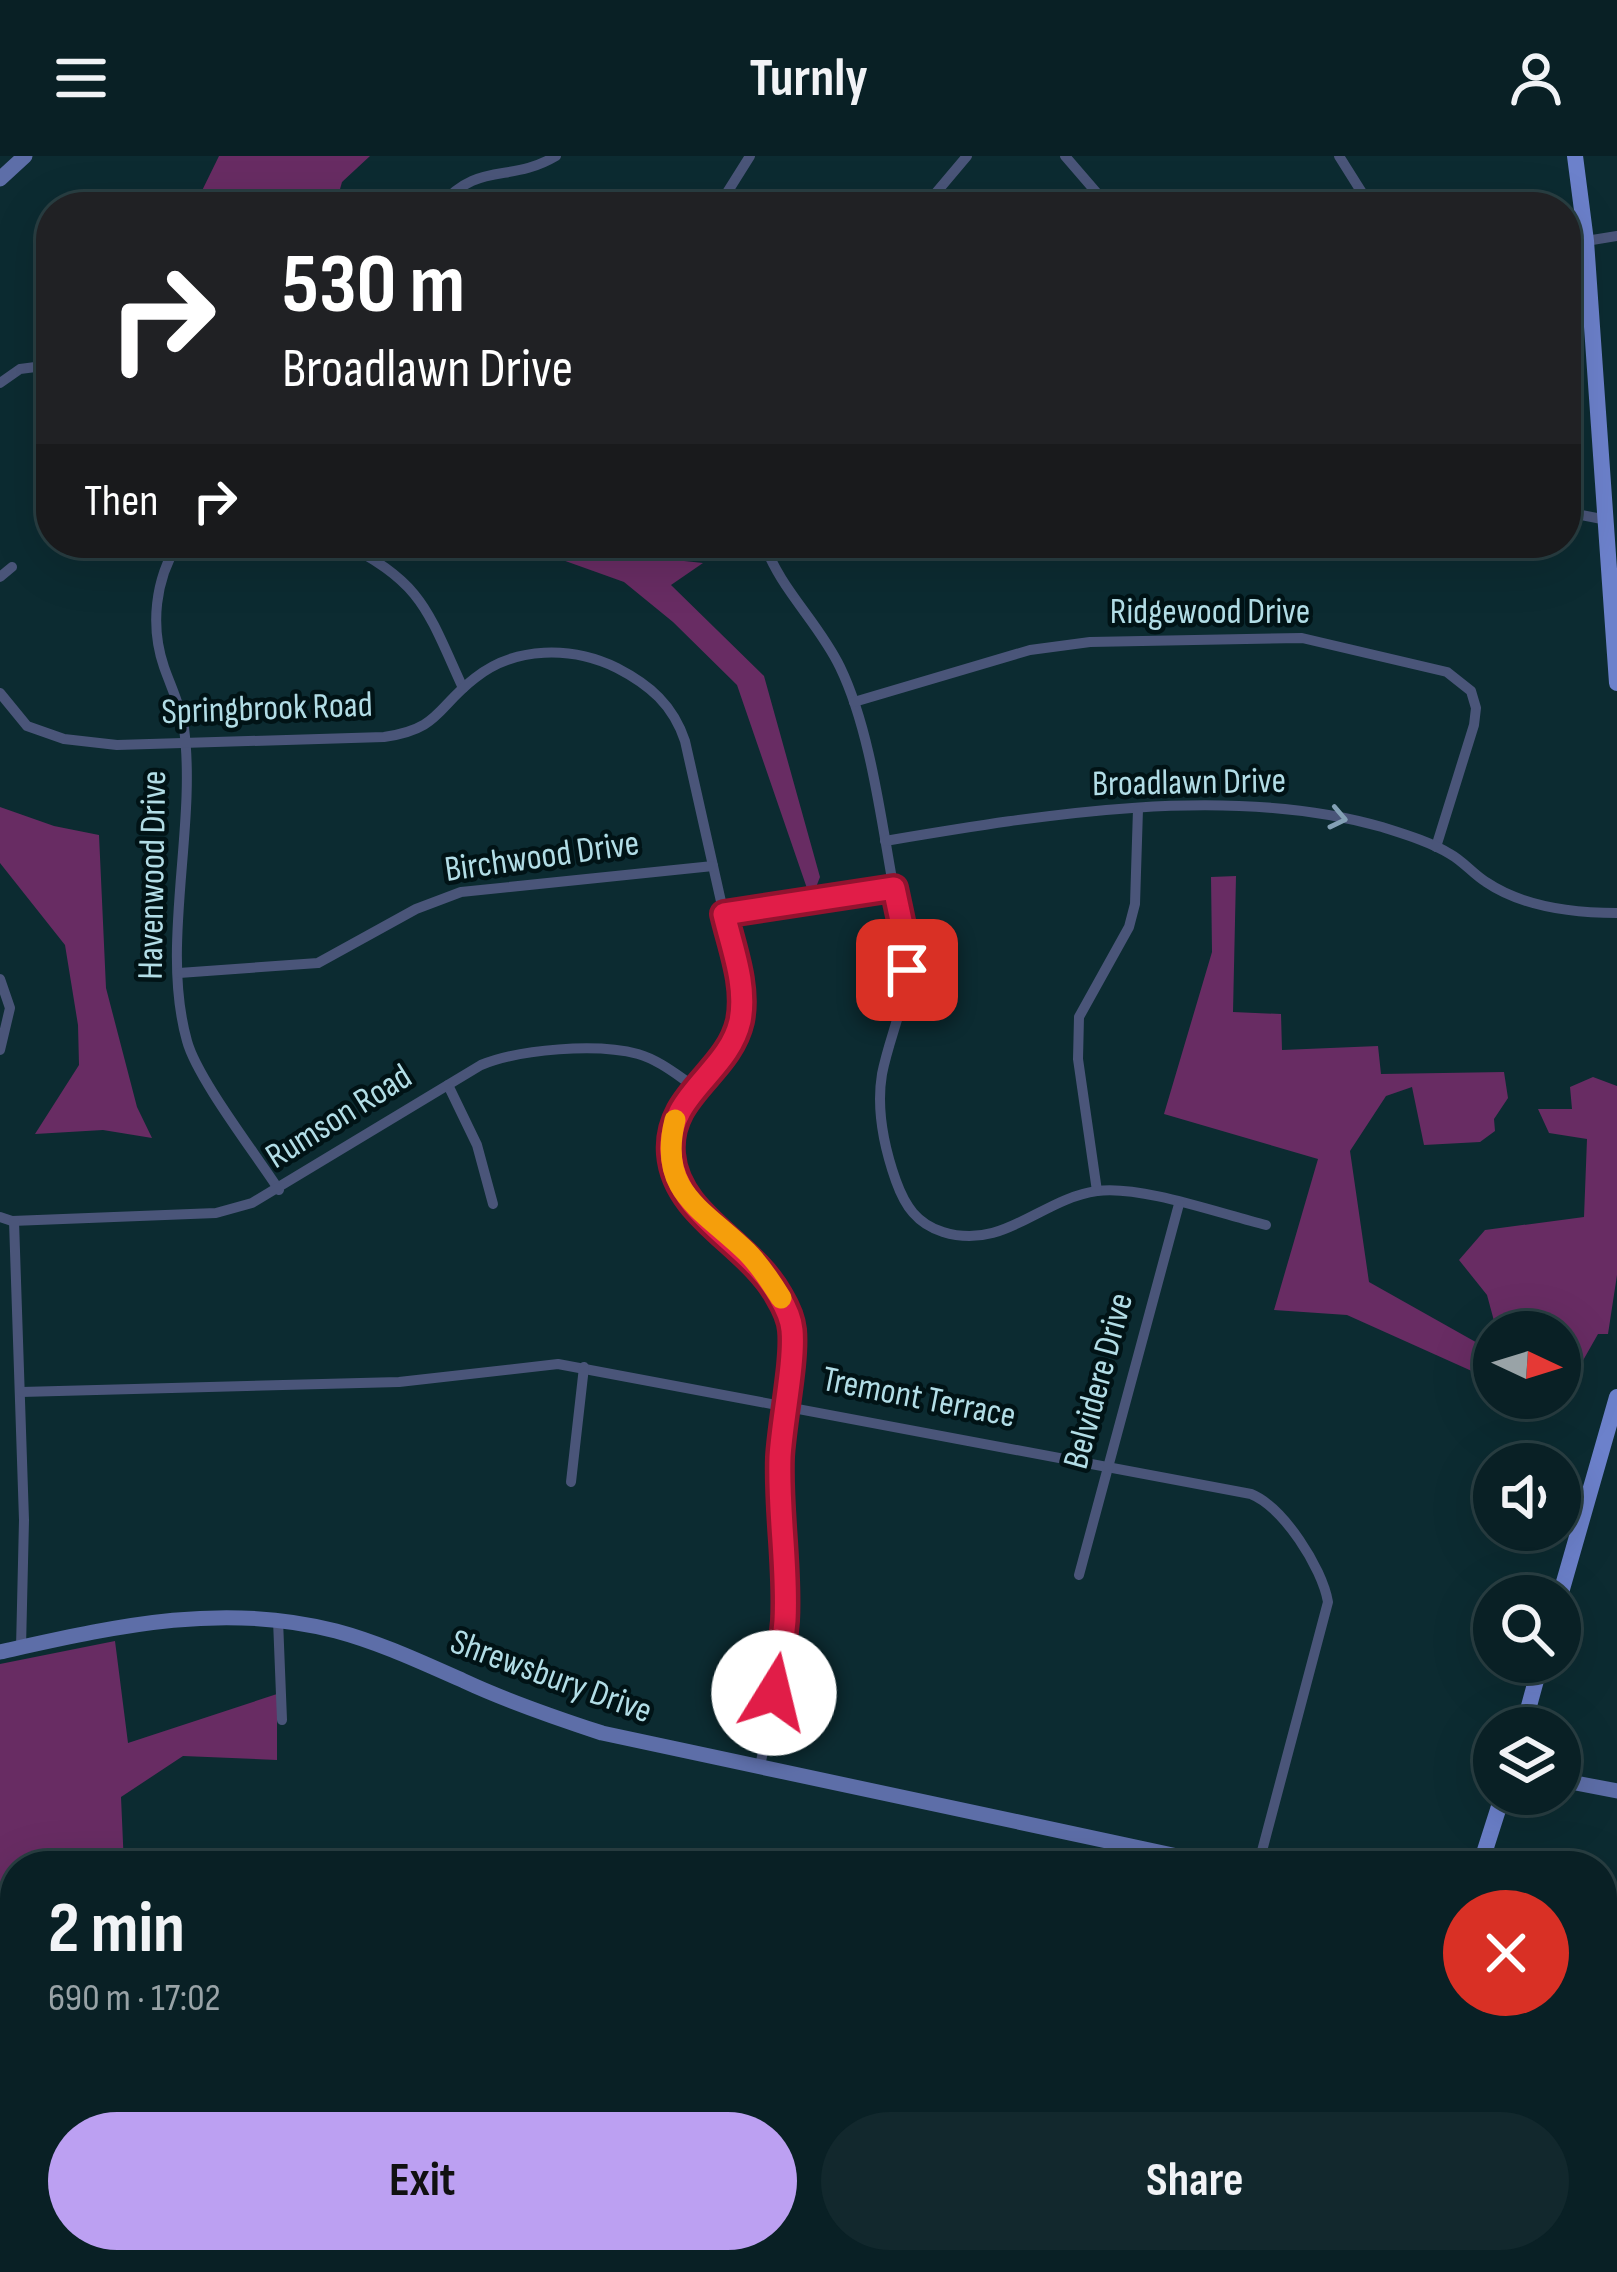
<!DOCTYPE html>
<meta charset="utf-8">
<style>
body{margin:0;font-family:"Sofia Sans Condensed",sans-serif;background:#12282d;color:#f1f3f6;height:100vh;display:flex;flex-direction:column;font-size:45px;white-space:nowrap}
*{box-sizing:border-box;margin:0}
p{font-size:39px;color:#99a3a7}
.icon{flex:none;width:66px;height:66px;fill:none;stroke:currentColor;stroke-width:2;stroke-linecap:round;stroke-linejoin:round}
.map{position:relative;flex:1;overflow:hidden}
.sheet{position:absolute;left:0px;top:1695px;width:1617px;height:423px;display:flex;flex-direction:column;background:#092025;border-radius:48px 48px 0 0;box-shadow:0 12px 48px #0002,0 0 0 3px #293e42}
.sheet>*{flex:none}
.hud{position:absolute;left:36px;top:36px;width:1545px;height:366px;border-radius:48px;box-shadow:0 12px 48px #0002,0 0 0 3px #293e42;background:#202124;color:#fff;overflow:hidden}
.needle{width:78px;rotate:94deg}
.buttons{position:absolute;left:1473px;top:1155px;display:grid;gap:24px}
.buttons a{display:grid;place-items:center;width:108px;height:108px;border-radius:50%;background:#092025;box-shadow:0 12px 48px #0002,0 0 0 3px #293e42;font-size:60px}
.pin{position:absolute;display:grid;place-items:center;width:102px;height:102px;color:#fff;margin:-51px;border-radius:24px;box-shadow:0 6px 18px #0006}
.me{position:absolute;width:132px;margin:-66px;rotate:9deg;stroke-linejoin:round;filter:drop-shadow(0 0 9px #0008)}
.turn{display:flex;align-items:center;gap:42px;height:252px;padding:0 48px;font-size:54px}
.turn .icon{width:156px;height:156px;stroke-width:2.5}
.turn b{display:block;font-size:84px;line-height:102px}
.then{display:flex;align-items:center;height:114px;padding:0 48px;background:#0003;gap:24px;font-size:45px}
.round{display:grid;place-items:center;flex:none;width:126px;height:126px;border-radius:63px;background:#12282d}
.summary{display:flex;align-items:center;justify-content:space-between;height:204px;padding:0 48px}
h1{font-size:72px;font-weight:700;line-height:90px}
.cta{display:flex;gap:24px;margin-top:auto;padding:24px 48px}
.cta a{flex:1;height:138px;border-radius:72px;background:#bca0f2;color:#111;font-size:48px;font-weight:700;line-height:138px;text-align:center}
.cta a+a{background:#12282d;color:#f1f3f6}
header{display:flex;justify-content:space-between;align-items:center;height:156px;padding:0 48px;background:#092025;font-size:54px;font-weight:700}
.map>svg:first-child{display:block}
</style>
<header><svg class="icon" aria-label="menu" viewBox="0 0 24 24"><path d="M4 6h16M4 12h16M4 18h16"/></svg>Turnly<svg class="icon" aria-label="person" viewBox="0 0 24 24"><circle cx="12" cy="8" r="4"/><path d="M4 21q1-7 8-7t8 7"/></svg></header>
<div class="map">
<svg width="1617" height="2116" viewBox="0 0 1617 2116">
<rect width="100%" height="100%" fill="#0c2b31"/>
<g fill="#682c63">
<polygon points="219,0 370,0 342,26 335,51 194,51"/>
<polygon points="515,387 703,407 671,429 764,520 820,721 811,744 737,529 673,466 624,426"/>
<polygon points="0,651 54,670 99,679 106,832 137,951 152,982 103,974 35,978 79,909 78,869 65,789 0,707"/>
<polygon points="1236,720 1233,856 1281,858 1282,894 1378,890 1381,918 1504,916 1508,942 1494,963 1495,975 1480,986 1424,989 1412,931 1386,940 1350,995 1369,1126 1481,1189 1494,1181 1494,1225 1347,1159 1274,1154 1318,1003 1164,958 1212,796 1211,721"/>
<polygon points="1593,921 1617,930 1617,1119 1608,1178 1598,1178 1556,1252 1533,1242 1560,1242 1560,1176 1497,1176 1487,1139 1459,1104 1485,1074 1584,1061 1587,983 1549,977 1538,953 1572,953 1570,931"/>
<polygon points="115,1485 128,1587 277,1538 277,1604 183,1600 121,1641 124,1710 15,1710 15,1996 0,2002 0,1508"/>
<polygon points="388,2103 470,2103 489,2115 571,2103 1345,2103 1339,2116 392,2116 394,2110"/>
</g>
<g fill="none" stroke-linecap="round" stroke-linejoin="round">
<g stroke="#4a5579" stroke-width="10">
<polyline points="1065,0 1109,51"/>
<polyline points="1339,0 1371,51"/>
<path d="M439,51C479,4 509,28 556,0"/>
<polyline points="718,51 750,0"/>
<polyline points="924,51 967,0"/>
<polyline points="1586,85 1617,80"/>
<polyline points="1566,153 1591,161"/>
<polyline points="0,227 20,213 51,209"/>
<polyline points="1566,356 1607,364"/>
<path d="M178,387C155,424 150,470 164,511C171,531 181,551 184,572C197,672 160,789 187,885C197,922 255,997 279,1034"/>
<path d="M343,387C423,426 428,456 463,532"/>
<path d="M764,387C780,433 819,467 840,511C869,571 880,656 892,723C896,746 905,770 906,794C910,843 891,873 882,918C876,954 884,991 896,1025C905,1050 917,1068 943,1076C1004,1095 1040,1043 1097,1035C1141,1029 1221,1058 1266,1069"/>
<polyline points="0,421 12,411"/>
<path d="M0,537L27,570L64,583L117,589L384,581C440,573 436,552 475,522C515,490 572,490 617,512C650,529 673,549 685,585L742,839C742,919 664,928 671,1000C676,1048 717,1066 748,1097C764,1114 779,1136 787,1158C799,1188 782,1266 780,1302C778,1355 785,1406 785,1458C786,1508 769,1561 760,1611"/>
<polyline points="854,546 1030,494 1090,486 1302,482 1447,516 1471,535 1476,552 1474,569 1436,691"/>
<path d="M885,685C1040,659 1228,627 1382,671C1404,678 1431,686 1450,698C1463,705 1473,718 1486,726C1523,751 1573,757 1617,757"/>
<polyline points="724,758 894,732"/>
<polyline points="179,817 318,807 416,753 461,736 713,710"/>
<polyline points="0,823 10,852 0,894"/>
<polyline points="448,929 477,989 493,1048"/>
<polyline points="1097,1035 1078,903 1079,861 1129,771 1135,748 1138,653"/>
<path d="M0,1061L12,1065L216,1057L252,1047L481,909C520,893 597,887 638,898C659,904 677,919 695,931"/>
<polyline points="14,1065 24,1364 21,1492"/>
<path d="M21,1236L399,1226L558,1208L1251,1338C1283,1351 1322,1411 1328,1446L1258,1710"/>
<polyline points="571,1326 584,1211"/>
<polyline points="1079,1419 1179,1048"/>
<polyline points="278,1464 282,1564"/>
<polyline points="1602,2031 1617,2030"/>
<polyline points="218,2116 224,2103"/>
<polyline points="1522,2116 1526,2103"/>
</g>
<g stroke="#5d6ea8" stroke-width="15">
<polyline points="0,23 25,0"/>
<path d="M0,1496C113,1471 221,1445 336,1475C381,1487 423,1507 464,1525C509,1546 556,1562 602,1577L1224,1710"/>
<polyline points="1560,1624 1617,1635"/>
<polyline points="1602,1787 1617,1790"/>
</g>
<g stroke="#6c81cb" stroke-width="16">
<polyline points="1575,0 1586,85 1617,527"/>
<polyline points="1560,1440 1617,1241"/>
<polyline points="1523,1572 1541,1506"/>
<polyline points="1480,1710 1503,1638"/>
<polyline points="1362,2116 1368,2103"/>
</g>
</g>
<defs><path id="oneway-chevron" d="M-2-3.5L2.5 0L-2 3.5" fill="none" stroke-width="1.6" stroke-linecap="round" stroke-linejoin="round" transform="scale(3)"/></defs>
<use stroke="#83a0b5" href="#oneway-chevron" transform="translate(1338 662) rotate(12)"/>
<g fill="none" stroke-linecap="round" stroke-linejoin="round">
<g stroke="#92132f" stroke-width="30">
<path id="route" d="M774,1537C779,1513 783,1489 785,1465C788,1411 778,1356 780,1301C782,1265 795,1206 792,1174C791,1163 785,1150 779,1140C750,1087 676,1060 671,998C666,938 728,918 740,865C747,829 732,792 724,758L894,732L906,788L907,814"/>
</g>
<use href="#route" stroke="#e11d48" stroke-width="21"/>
<path stroke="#f59e0b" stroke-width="21" d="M675,964C657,1036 703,1053 747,1096C760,1109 771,1126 781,1142"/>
</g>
<g text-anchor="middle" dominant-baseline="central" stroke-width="9" stroke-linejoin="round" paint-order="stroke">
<g font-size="36" fill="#b2dde6" stroke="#011316">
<text x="1210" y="456">Ridgewood Drive</text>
<text transform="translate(267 553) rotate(-2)">Springbrook Road</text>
<text transform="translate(1189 627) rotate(-1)">Broadlawn Drive</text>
<text transform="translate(542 701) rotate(-8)">Birchwood Drive</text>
<text transform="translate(153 719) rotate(-89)">Havenwood Drive</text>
<text transform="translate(339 961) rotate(-32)">Rumson Road</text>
<text transform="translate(1099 1225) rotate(-75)">Belvidere Drive</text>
<text transform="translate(919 1242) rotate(11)">Tremont Terrace</text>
<text transform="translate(551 1521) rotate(20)">Shrewsbury Drive</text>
</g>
</g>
</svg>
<div class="buttons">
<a><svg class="needle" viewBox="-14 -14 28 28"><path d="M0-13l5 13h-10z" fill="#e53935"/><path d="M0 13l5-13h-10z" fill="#99a3a7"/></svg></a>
<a><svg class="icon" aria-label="sound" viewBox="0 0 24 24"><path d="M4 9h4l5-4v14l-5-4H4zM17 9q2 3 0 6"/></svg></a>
<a><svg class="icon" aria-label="search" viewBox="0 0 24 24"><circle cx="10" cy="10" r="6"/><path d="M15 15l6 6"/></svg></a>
<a><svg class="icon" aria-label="layers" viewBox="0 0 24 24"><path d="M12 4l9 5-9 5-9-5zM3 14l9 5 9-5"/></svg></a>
</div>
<div class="pin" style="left:907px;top:814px;background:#d93025"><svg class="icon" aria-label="arrive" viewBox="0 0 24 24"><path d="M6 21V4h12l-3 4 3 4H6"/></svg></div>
<svg class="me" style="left:774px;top:1537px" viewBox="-20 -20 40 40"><circle r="19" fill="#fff"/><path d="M0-13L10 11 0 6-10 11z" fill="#e11d48"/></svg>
<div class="hud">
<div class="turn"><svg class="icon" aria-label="right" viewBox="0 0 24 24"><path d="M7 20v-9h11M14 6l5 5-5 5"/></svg><div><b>530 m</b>Broadlawn Drive</div></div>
<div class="then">Then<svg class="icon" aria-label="right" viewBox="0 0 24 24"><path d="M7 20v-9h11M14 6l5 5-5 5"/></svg></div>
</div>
<section class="sheet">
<div class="summary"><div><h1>2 min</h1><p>690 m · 17:02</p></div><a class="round" style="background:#d93025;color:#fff"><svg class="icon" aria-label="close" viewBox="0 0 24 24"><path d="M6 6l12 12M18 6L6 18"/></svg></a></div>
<div class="cta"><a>Exit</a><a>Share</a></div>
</section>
</div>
